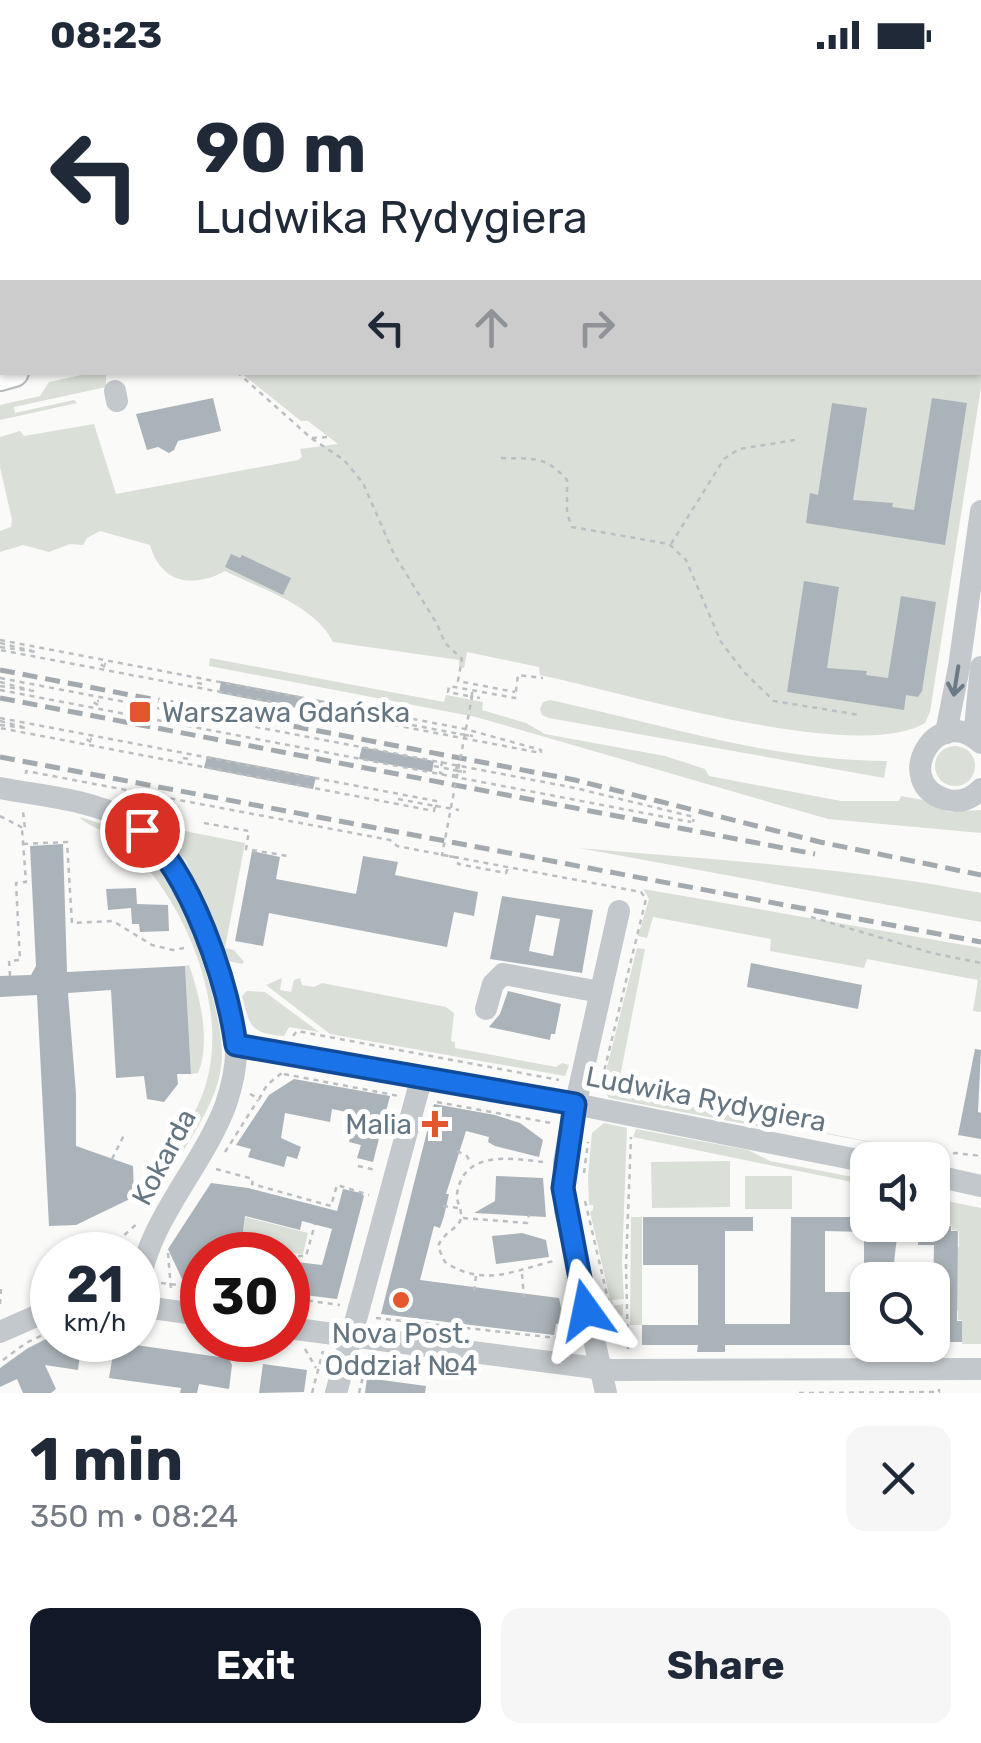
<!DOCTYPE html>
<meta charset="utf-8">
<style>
body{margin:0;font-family:Rubik,sans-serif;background:#f6f6f7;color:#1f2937;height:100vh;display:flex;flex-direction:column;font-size:38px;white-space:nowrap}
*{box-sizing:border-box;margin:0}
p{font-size:32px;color:#747a83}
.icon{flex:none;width:55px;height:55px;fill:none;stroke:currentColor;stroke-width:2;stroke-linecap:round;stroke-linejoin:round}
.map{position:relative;height:1323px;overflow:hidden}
.panel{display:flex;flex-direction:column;background:#fff;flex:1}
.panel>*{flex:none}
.guide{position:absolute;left:0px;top:0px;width:982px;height:305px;box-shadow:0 2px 8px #0004;background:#fff;color:#1f2937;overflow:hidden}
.fabs{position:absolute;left:850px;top:1072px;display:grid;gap:20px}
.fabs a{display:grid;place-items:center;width:100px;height:100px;border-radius:20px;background:#fff;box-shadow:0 2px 8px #0004;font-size:50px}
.speed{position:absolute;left:30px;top:1162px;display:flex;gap:20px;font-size:50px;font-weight:700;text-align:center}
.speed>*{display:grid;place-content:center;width:130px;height:130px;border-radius:50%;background:#fff;box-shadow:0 2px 8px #0004;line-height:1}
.speed small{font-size:25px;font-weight:400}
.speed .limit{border:15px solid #d22;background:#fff;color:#111}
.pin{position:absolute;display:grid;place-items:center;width:85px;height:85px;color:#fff;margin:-42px;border:5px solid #fff;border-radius:50%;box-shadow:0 2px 10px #0007}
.me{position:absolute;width:110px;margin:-55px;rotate:348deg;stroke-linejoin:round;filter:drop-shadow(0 0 8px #0008)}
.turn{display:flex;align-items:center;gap:35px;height:210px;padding:0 30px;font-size:45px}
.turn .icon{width:130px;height:130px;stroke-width:2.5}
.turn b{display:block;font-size:70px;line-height:85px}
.lanes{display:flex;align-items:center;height:95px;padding:0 30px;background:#0003;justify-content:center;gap:50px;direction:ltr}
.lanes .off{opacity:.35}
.round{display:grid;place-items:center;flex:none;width:105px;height:105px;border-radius:20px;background:#f6f6f7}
.head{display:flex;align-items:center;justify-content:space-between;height:170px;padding:0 30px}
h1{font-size:60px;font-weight:700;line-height:75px}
.button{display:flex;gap:20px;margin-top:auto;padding:20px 30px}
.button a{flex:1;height:115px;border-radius:20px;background:#111827;color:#fff;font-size:40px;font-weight:700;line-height:115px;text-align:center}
.button a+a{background:#f6f6f7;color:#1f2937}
.status{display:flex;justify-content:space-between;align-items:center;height:70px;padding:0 50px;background:#fff;direction:ltr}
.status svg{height:28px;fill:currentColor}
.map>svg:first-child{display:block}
</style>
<div class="status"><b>08:23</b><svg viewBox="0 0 49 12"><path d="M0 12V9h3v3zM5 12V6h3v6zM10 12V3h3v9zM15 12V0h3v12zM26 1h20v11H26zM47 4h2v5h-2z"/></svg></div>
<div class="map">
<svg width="981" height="1323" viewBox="0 0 981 1323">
<rect width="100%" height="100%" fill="#fafaf8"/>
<g fill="#dadfd7">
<polygon points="317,0 923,0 924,2 318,2"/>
<path d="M981,182V317L930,642L925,653C857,694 621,622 540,605L539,597L467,582L464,598L459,597V590L333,572C315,535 261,519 225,501C192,519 161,513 150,475L100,461L87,468L83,475L70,474L49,482L23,475L0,482V461L11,457L12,450L0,397V367L20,361L24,366L94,354L116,424L298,390L302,387L300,379L338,374L308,351H301L241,303L980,302Z"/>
<polygon points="91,303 106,303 106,317 14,337 15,343 74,330 77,333 0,350 0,335 40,326 49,312"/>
<polygon points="210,588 444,632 446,625 483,632 482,640 526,653 545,664 665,686 705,699 709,706 841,731 899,731 901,726 923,730 949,742 981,740 981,763 828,749 476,647 209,596"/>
<path d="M550,630C661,654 772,691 887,691L884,708L549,648L542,645L540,639L543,632Z"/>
<circle cx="955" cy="696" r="20"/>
<polygon points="146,730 179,736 175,759 245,773 225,878 234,880 244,892 241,894 229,891 186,791 153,752 154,749 145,736"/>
<path d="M79,747C107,754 131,766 151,788C184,824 229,950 221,997C216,1036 186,1074 167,1108C172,1077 199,1043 207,1010C228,933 184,831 129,778C115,764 90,758 79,747Z"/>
<path d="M579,778C714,790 848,797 981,823V852Z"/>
<polygon points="643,819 981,878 981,942 973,941 978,910 867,889 864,898 770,881 771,869 653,847 647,868 638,866 649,829"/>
<polygon points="637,878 645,879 617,1022 944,1086 768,1053 761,1057 609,1028 602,1017"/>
<path d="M189,895C200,926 211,972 198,1003L191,1004L185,896Z"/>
<polygon points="282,908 280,920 291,922 294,910 300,908 302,915 314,917 322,913 446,937 454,943 451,971 455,972 455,978 556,997 562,993 569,995 565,1006 330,964 266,915"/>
<path d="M247,921L265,922L319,962L289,957L284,966C250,963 250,957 242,926Z"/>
<polygon points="604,1053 627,1058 622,1194 624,1229 612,1230 613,1236 623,1234 623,1245 614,1246 590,1142 593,1140 593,1135 589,1135 588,1107 592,1063"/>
<polygon points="636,1059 748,1080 770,1091 853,1107 852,1112 633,1067"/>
<polygon points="730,1091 730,1137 652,1138 651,1092"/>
<rect x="745" y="1106" width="47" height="33"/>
<polygon points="932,1128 981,1138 981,1274 962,1274 962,1250 958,1250 958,1241 954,1240 954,1178 959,1177 959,1161 952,1160 951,1155 939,1155 939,1147 933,1147"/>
<polygon points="245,1147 308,1163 303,1184 258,1180 256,1185 240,1185"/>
<polygon points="631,1147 642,1147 642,1255 630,1255"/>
</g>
<g fill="#aab3b9" fill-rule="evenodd">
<polygon points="213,328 221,361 178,371 174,380 169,383 158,377 147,380 136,344"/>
<polygon points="932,328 967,333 945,475 806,453 810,423 818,425 832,333 867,338 853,430 893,433 892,437 914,440"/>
<polygon points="231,484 240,488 242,485 291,508 283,525 225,497"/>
<polygon points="804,511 839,517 827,598 867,601 866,605 888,608 901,526 936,532 922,621 918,627 906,625 904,640 787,622"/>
<polygon points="221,611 330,632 328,644 219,623"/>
<polygon points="362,677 434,691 432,702 359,689"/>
<polygon points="207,686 316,707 313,719 204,698"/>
<polygon points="63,774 67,902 185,896 191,1004 177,1004 178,1014 164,1032 147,1029 144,1006 116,1008 111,920 68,923 76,1024 76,1076 133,1096 134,1127 76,1155 49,1156 37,925 0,927 0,906 31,905 36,896 30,776"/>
<polygon points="252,781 280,787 276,809 356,824 363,786 398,792 395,805 478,822 474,846 454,842 447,877 269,843 263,876 235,871"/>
<polygon points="136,818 137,834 168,835 169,861 140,862 139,854 132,854 131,838 108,840 106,819"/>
<path d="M502,826L593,840L582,903L490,889ZM536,845L560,849L553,886L529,881Z"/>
<polygon points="751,893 862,915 858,939 747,917"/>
<polygon points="508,921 561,934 555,964 551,964 550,970 489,957 500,944"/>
<polygon points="975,979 981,980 978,1042 981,1043 981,1069 958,1065"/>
<polygon points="294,1009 390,1026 373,1092 357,1088 361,1075 349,1072 356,1044 332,1039 330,1052 285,1043 281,1068 301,1077 297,1089 287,1086 284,1097 248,1087 251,1079 236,1075 269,1025"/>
<polygon points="434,1034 495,1045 520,1053 543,1070 539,1087 495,1076 488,1072 489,1067 466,1061 446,1124 449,1124 444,1146 440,1158 434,1156 420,1210 559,1228 564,1252 556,1254 554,1265 381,1244"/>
<polygon points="496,1106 543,1108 546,1147 474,1143 495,1131"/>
<polygon points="211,1113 248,1118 337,1141 343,1119 361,1123 364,1126 337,1229 288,1223 288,1191 322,1195 332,1159 302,1151 300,1160 245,1146 240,1185 202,1185 202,1212 182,1209 168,1179"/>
<polygon points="643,1147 753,1147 753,1161 725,1161 725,1254 790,1254 791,1147 868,1147 868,1155 892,1155 892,1166 897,1167 892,1210 864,1210 864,1162 825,1161 825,1222 868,1222 865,1275 725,1275 725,1282 697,1282 698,1275 642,1275 642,1255 698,1255 698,1195 643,1195"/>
<polygon points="919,1155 951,1156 951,1161 958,1161 957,1251 962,1251 962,1272 932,1272 934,1175 918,1175"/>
<polygon points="522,1163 546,1170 549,1187 496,1194 492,1166"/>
<polygon points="52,1266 52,1270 82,1270 78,1300 45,1295 56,1319 51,1323 23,1323 17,1309 0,1317 0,1298 28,1278"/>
<polygon points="115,1272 219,1287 226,1282 232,1295 229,1319 199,1314 197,1323 180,1323 181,1318 109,1308"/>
<polygon points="263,1294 307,1300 304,1322 259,1323"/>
<polygon points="367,1308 426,1316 425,1323 365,1323"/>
</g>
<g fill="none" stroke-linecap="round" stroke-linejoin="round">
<g stroke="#b5babe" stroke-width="32">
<g id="major">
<polyline points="980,81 981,81"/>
<polyline points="980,147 981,147"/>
<polyline points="0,234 2,233"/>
<polyline points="0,306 14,302"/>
</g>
</g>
<g stroke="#bbbfc2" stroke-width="2.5" stroke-dasharray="5 5" stroke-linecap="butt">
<polyline points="104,0 105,2"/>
<polyline points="178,0 179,2"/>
<polyline points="272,0 274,2"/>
<polyline points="928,0 929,2"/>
<polyline points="147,2 153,0"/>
<polyline points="223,2 224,0"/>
<polyline points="771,2 779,0"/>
<polyline points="980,9 981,8"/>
<polyline points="980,13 981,13"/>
<polyline points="980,17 981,17"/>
<polyline points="0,58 2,57"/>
<polyline points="0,117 2,119"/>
<polyline points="237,302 311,368 344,390 363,413 394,484 437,554 445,573 462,589 458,611 515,622"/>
<polyline points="312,368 329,367"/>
<path d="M501,388C533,389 545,385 567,410V443L572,457L669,474L686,490L721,572L744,602L774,631L860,645"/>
<polyline points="671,474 724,389 739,379 795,370"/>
<polyline points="0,570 465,659 541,680 541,683 0,580"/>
<polyline points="0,573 32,581"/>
<polyline points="0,577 36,582"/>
<polyline points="105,597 100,594 106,594"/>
<polyline points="0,608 575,718 694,747 693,752"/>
<polyline points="0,612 30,620"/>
<polyline points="197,613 203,614"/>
<polyline points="0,616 34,621"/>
<polyline points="0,620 691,752"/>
<polyline points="472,622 472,627 480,628"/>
<polyline points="468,626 448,622 449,616 515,628 518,605 543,608"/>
<polyline points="98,635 93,632 99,631"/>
<polyline points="0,648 436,731 434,741 0,658"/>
<polyline points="190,650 196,652"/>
<polyline points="0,651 23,657"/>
<polyline points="0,655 27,658"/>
<polyline points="412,655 460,664"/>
<polyline points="464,665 473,666"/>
<polyline points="91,672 86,669 92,669"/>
<polyline points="183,688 189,689"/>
<polyline points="434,696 453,700"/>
<polyline points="457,701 466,702"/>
<polyline points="26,704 26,701 390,770 397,776 459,788 458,794 506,803 508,798"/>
<polyline points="398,729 435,736"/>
<polyline points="436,736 459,740"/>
<polyline points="0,746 25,759 23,741"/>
<polyline points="204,753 249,761 246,779 288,786"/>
<polyline points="23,774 67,772 72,853 113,851 152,875 173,880 184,878"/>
<polyline points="454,787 641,822 646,829 600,1018"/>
<polyline points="811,847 932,883 981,893"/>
<polyline points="10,906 9,891 20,890 16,813 26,812 22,759"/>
<polyline points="293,966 297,961 559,1010"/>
<polyline points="284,1004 399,1026"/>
<polyline points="250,1024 259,1029 267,1015 283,1002"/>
<polyline points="437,1032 551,1053"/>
<polyline points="880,1077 926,1085"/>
<polyline points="457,1081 467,1086 471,1094"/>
<polyline points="225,1082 258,1030"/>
<polyline points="944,1088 955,1083 981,1086"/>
<polyline points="112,1089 124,1065"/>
<path d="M543,1092C511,1088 463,1080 457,1124C456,1132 462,1139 461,1147C461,1158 442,1162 438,1177L445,1192C484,1218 515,1200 554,1191"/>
<polyline points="358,1096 376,1100"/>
<polyline points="216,1099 253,1109 252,1114 331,1136 337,1115 369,1125"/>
<polyline points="584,1103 588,1072"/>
<polyline points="585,1131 619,1276"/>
<polyline points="443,1136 458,1138"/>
<polyline points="855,1144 856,1112"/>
<polyline points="463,1148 527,1153 529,1145"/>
<polyline points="168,1183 171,1220"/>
<polyline points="102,1185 139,1152"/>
<polyline points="260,1185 260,1182 281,1185"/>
<polyline points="288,1186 306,1186 315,1154"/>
<polyline points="522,1204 524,1227"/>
<polyline points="161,1213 202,1218"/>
<polyline points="474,1221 476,1206"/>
<polyline points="32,1226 52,1215"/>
<polyline points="288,1228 340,1235"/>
<polyline points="0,1234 1,1218"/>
<polyline points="376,1248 575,1270"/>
<polyline points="251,1270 275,1273"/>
<polyline points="305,1279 316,1298"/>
<polyline points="628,1279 626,1195 631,1067"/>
<polyline points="3,1290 26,1273 51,1261"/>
<polyline points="312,1323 323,1281"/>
<polyline points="359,1323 368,1286"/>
<polyline points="799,1323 939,1322 939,1319"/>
</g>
<g stroke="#c3c8cc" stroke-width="22">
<polyline points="14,2 21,0"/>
<polyline points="0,188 2,187"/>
<polyline points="115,321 117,331"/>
<polyline points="946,663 959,597 981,441"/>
<polyline points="974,667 981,597"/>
<path d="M981,673C936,631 891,713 945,729C959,734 971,729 981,719"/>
<path d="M0,718C40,726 89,729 125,749C143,759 158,773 170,789C194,823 235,933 236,974C237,993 232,1016 226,1034C202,1099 143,1155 138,1225"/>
<polyline points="486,939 493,914 503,904 600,922"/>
<polyline points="236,975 544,1028 868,1092"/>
<polyline points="932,1105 981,1116"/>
<polyline points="138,1236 202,1245"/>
<polyline points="288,1258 611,1300 981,1299"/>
<polyline points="0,1262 52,1239"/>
<polyline points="336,1323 422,1006"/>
<polyline points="606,1323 565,1140 564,1093 570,1059 619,841"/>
</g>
<use href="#major" stroke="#fff" stroke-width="28"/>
<g stroke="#a2aab0" stroke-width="2.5">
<polyline points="980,109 981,109"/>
<polyline points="0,268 2,268"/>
</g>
<g stroke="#a2aab0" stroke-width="5" stroke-dasharray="15 8" stroke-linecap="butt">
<polyline points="0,600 575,710 820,772 981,805"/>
<polyline points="0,628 815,784"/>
<polyline points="0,687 981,872"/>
</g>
<g stroke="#bbbfc2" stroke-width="2.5" stroke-dasharray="5 5" stroke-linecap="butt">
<polyline points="460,664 473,666"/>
<polyline points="453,700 466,702"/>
<polyline points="443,704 440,703 442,692 445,693"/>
<polyline points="452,705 455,706 457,695 454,695"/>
<polyline points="435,736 438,736"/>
<polyline points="454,787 442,785 472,627 468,626"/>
</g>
</g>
<defs><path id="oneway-shaft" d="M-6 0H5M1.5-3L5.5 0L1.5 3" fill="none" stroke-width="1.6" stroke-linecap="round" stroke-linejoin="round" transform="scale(2.5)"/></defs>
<use stroke="#6a7a87" href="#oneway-shaft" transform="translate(956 611) rotate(99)"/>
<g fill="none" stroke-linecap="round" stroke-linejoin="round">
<g stroke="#114b97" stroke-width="25">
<path id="route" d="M142,760C191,803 227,910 236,975L575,1034L563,1118L586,1240"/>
</g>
<use href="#route" stroke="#1a73e8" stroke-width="18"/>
</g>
<g fill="#e4572e" stroke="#fff" stroke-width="4">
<rect x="128" y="630" width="24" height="24" rx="5"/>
<path d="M430 1039h10v10h10v10h-10v10h-10v-10h-10v-10h10z"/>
<circle cx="401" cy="1230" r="10"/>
</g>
<g text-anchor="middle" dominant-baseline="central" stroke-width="10" stroke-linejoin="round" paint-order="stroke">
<g font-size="28" fill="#657683" stroke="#fff" text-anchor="start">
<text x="162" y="642">Warszawa Gdańska</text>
<text x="412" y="1054" text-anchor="end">Malia</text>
<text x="401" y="1263" text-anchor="middle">Nova Post.<tspan x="401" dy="32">Oddział №4</tspan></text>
</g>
<g font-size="28" fill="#657683" stroke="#fff">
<text transform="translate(706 1029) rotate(11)">Ludwika Rydygiera</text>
<text transform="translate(164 1087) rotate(-62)">Kokarda</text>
</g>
</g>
</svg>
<div class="fabs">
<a><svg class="icon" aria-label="sound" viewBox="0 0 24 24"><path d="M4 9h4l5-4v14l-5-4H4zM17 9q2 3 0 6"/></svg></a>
<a><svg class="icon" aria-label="search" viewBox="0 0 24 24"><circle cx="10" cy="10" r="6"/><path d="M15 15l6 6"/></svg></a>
</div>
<div class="speed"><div>21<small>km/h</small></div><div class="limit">30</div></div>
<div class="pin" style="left:142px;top:760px;background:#d93025"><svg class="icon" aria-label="arrive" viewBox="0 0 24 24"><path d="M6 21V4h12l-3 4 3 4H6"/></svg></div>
<svg class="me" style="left:586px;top:1240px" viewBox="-20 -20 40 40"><path d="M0-17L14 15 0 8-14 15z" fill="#1a73e8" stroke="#fff" stroke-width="4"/></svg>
<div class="guide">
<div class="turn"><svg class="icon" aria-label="left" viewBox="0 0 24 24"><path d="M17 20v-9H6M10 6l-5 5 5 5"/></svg><div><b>90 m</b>Ludwika Rydygiera</div></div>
<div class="lanes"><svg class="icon" aria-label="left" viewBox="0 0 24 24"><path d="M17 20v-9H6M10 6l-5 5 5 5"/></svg><svg class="icon off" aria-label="ahead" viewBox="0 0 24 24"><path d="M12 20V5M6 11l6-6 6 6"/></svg><svg class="icon off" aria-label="right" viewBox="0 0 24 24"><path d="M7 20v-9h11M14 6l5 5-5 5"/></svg></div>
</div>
</div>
<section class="panel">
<div class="head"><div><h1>1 min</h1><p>350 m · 08:24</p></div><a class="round"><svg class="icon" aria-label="close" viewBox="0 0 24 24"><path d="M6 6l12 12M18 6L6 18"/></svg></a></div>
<div class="button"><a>Exit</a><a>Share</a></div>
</section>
